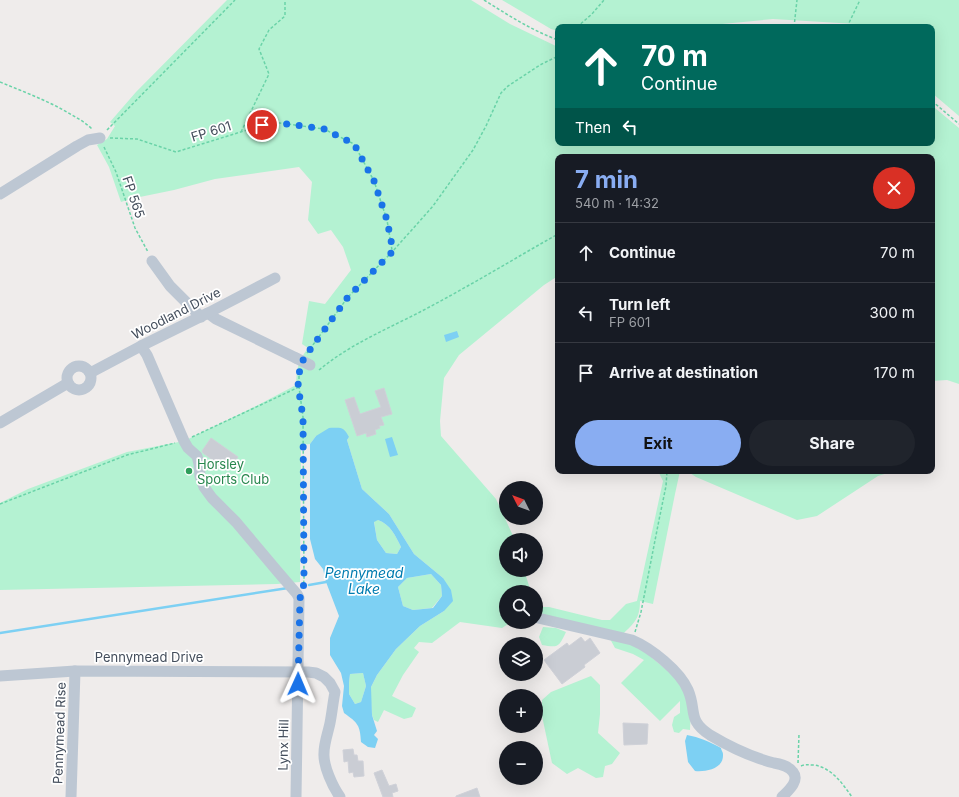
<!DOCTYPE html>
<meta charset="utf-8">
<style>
body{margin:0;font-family:Inter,sans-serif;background:#20242c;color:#f1f3f6;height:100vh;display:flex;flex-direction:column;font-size:15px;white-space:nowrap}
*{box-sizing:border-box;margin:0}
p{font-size:13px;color:#9ea1a6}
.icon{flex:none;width:22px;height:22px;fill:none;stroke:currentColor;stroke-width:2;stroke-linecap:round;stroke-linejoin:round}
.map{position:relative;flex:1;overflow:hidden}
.panel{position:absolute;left:555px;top:154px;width:380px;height:320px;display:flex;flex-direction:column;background:#171b24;border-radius:8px;box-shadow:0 4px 16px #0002}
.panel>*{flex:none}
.hud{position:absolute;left:555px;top:24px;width:380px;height:122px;border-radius:8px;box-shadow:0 4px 16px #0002;background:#00695c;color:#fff;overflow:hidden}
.needle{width:26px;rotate:312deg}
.controls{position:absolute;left:499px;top:481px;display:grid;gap:8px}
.controls a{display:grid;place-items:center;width:44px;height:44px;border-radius:50%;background:#171b24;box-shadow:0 4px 16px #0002;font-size:20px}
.pin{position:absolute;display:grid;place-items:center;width:34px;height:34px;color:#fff;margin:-17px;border:2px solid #fff;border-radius:50%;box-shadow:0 1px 4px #0007}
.me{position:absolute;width:44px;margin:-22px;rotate:1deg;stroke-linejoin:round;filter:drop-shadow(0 0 3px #0008)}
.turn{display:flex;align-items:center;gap:14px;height:84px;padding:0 20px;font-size:18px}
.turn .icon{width:52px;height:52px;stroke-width:2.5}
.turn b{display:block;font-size:28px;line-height:34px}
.then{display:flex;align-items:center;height:38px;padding:0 20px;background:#0003;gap:8px;font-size:15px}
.round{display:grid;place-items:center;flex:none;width:42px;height:42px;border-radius:21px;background:#20242c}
.headline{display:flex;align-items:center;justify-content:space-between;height:68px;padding:0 20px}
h1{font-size:24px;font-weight:700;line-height:30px;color:#89adf2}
.cta{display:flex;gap:8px;margin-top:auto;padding:8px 20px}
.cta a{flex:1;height:46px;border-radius:24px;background:#89adf2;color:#111;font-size:16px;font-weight:700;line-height:46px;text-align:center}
.cta a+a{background:#20242c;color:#f1f3f6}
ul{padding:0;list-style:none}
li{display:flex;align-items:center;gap:12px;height:60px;padding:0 20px;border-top:1px solid #363941}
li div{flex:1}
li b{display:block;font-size:15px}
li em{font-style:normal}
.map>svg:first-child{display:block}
</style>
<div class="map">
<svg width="959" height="797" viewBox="0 0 959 797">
<rect width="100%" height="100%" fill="#efeceb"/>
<g fill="#b4f2d2">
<path d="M227,0H471L510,24L558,47V143H932V108H935L959,128V384L947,380L932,381V157H558V276L544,285L459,355L444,378L440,421L441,436L496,499L515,540H506V570H524L531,592H506V622H511L502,628L460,622L432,643L419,642L414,648L419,652L403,675L392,696L416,708L412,717L404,719L384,710L378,722L374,720L372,715L371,702V687L377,675L396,649L420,626L444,611L443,578L414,554L389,514L362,489L347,440L349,437L316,436L310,444L301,445L300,582L277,584L0,590V503L28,489L127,452L184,441L260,404L296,385C297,367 298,362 308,348L302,344L309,301L325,304L351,270L343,247L331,230L318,234L308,220L312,182L299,167L215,179L174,190L130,199L121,202L109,167L97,145L107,139L115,126L110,122L136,92Z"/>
<polygon points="502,0 959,0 959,116 932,93 932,27 859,27 856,24 773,19 691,27 558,27 558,31 551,29"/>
<path d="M658,471H680L675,494L653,604L640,601C640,619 634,623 622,635L638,646L681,682L691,708L690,730L683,729L679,733L674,732L672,725L674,717L680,713V701L660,721L621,683L644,660L633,654L615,648L609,637L536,616V607H549L602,620H610L626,604L637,601L663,481Z"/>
<polygon points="687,471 894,471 878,476 817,516 797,520 696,477"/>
<path d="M378,520C391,525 395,535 401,547L397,554L386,553L377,540L374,521Z"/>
<polygon points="431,574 441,585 442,596 432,608 413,610 403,606 398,587 407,578"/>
<path d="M543,627L556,628L566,632C559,647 558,648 542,645L539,637Z"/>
<polygon points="363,673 366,686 361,702 355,704 349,694 349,682 350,674"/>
<polygon points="591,676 600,685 600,714 598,733 620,753 612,764 605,766 603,777 596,778 578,768 567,774 552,763 542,716 542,700 551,692"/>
</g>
<g fill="#7dd0f3" fill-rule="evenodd">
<polygon points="457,331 459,337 446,342 444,335"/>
<path d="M329,428C341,428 343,426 349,437L347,440L362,489L389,514L414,554L443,578L451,590L453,601L444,611L420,626L396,649L377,675L371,687L372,715L377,731L374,735L378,739L375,748L368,747L361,742C360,725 358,723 344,713L342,706L344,686L341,673L330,655V638L339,616L326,582L323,569L315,559L310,539V444L316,436ZM378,520C391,525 395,535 401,547L397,554L386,553L377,540L374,522ZM431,574L441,585L442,596L433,608L413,610L403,606L398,587L407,578ZM363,673L366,686L361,702L355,704L349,694V682L350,674Z"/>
<polygon points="392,437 398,455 390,457 385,439"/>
<path d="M687,735C699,737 710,742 721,748C721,750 723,752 723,754C724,769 706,772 695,771L688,762L685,741Z"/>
</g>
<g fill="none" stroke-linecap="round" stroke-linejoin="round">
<g stroke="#7dd0f3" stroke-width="2.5">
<polyline points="309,585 326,582"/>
<polyline points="0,633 288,588"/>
</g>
</g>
<g fill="#cacdd4" stroke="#cfd1d8">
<polygon points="384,388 392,414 381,417 384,425 379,426 380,428 375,430 376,434 367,437 366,433 357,436 345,400 354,397 360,414 381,407 375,391"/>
<polygon points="211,438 238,457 228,471 203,453 202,451"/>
<polygon points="581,637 585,642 590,638 600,653 584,665 585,667 562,684 544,660 567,643 569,646"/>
<polygon points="623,723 648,724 647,744 624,745"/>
<polygon points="353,749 354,755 357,755 358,761 363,761 364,776 354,777 353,772 349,773 348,761 344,762 343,750"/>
<polygon points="382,770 389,786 396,784 398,791 392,793 393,797 383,797 374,773"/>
<polygon points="477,788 480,797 456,797 456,796"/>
</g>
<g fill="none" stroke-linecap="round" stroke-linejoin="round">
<g stroke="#6ad3a8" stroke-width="1.5" stroke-dasharray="3 2" stroke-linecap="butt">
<path d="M484,0C508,15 531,30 558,40"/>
<polyline points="577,27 592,14 604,0"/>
<polyline points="794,27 797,0"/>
<polyline points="847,27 860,0"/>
<path d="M0,82C24,92 49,101 72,115C79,119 86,123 92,129"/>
<polyline points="932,101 959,124"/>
<polyline points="107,130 235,0"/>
<polyline points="241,132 269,74 259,49 269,30 285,16 285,0"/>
<polyline points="110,138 137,139 176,152 273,122 324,129 354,144 374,181 387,220 392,250"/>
<polyline points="104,147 116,172 135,228 148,252"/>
<polyline points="307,353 348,297 393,251 433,206 473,150 486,126 501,93 508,86 540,65 558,56"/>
<path d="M319,370C349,345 385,330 420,312C466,288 512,260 558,234"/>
<polyline points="299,371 299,387 303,417 304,580 303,587"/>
<polyline points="192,437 299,387"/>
<polyline points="0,504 127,455 175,443"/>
<polyline points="635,632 641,612 659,520 666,486 667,471"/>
<polyline points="798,763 799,734"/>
<path d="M801,766C806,764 809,765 814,765C832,768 842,783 852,797"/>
</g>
<g stroke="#bdc7d3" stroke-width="11">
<polyline points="0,194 77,146 88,140 100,138"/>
<polyline points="152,261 170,286 201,317"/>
<polyline points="208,313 216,319 296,358"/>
<polyline points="141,346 147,355 184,441 188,448 197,456 199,464 200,476 204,487 212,498 236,522 278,572 297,594 299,598 296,797"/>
<circle cx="79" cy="378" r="12"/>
<polyline points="90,373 141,346 208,313 275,278"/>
<polyline points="0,423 68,383"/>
<path d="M538,618L632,640C651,648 680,671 688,690C697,711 687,720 710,735C730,747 751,757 774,763C780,764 789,766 793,772C800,781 788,791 782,797"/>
<path d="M0,676L75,671L308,672L316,673L324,677L330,683L335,692C333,702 332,713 330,723C328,733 324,743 324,753C323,766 333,787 340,797"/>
<polyline points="71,797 75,671"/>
</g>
<polyline stroke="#bdc7d3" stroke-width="11" points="296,358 310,365"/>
</g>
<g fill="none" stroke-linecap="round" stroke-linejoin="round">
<polyline stroke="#1a73e8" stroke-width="7" stroke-dasharray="0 12.6" points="262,125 273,122 324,129 354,144 374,181 387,220 393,251 348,297 304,358 300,367 298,386 303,417 304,580 303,591 300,598 298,684"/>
</g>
<circle fill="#2e9e5b" stroke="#fff" stroke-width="1.5" cx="189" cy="471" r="4"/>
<g text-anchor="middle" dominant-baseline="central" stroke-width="3.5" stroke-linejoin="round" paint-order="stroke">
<g font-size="13" fill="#434d5b" stroke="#fff">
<text transform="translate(211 131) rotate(-17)">FP 601</text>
<text transform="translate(134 197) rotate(71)">FP 565</text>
<text transform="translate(176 313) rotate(-27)">Woodland Drive</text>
<text x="149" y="657">Pennymead Drive</text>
<text transform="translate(59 733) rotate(-88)">Pennymead Rise</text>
<text transform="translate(283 745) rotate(-89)">Lynx Hill</text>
</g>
<g font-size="13" fill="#27864d" stroke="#fff" text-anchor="start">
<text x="197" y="464">Horsley<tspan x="197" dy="15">Sports Club</tspan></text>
</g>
<g font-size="14" font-style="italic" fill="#007cb0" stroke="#fff">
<text x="364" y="572">Pennymead<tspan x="364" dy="16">Lake</tspan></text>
</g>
</g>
</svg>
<div class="controls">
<a><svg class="needle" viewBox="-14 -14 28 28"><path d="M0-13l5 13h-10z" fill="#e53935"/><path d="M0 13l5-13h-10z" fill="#9ea1a6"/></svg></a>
<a><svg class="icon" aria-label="sound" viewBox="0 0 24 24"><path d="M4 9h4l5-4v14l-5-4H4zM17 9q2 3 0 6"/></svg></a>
<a><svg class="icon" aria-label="search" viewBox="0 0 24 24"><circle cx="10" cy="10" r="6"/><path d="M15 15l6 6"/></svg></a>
<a><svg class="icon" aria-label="layers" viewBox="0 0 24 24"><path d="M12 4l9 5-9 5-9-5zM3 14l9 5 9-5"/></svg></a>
<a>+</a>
<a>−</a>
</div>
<div class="pin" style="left:262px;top:125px;background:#d93025"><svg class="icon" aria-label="arrive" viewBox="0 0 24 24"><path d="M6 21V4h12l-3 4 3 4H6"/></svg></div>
<svg class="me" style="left:298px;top:684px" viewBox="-20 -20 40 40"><path d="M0-17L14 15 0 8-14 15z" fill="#1a73e8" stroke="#fff" stroke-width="4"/></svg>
<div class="hud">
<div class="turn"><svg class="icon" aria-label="ahead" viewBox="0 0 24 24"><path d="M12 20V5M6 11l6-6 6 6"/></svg><div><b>70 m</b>Continue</div></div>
<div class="then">Then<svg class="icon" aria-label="left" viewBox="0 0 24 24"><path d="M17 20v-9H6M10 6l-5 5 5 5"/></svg></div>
</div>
<section class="panel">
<div class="headline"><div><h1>7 min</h1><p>540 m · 14:32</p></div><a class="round" style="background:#d93025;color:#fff"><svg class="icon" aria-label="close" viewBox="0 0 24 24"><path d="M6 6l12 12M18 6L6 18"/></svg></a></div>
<ul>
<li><svg class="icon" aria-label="ahead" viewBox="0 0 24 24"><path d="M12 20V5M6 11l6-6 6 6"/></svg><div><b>Continue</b></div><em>70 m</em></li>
<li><svg class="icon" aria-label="left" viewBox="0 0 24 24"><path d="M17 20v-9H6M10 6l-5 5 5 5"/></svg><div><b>Turn left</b><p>FP 601</p></div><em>300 m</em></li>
<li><svg class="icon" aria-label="arrive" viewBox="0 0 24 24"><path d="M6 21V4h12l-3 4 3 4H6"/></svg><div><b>Arrive at destination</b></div><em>170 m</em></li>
</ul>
<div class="cta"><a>Exit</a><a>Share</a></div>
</section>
</div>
